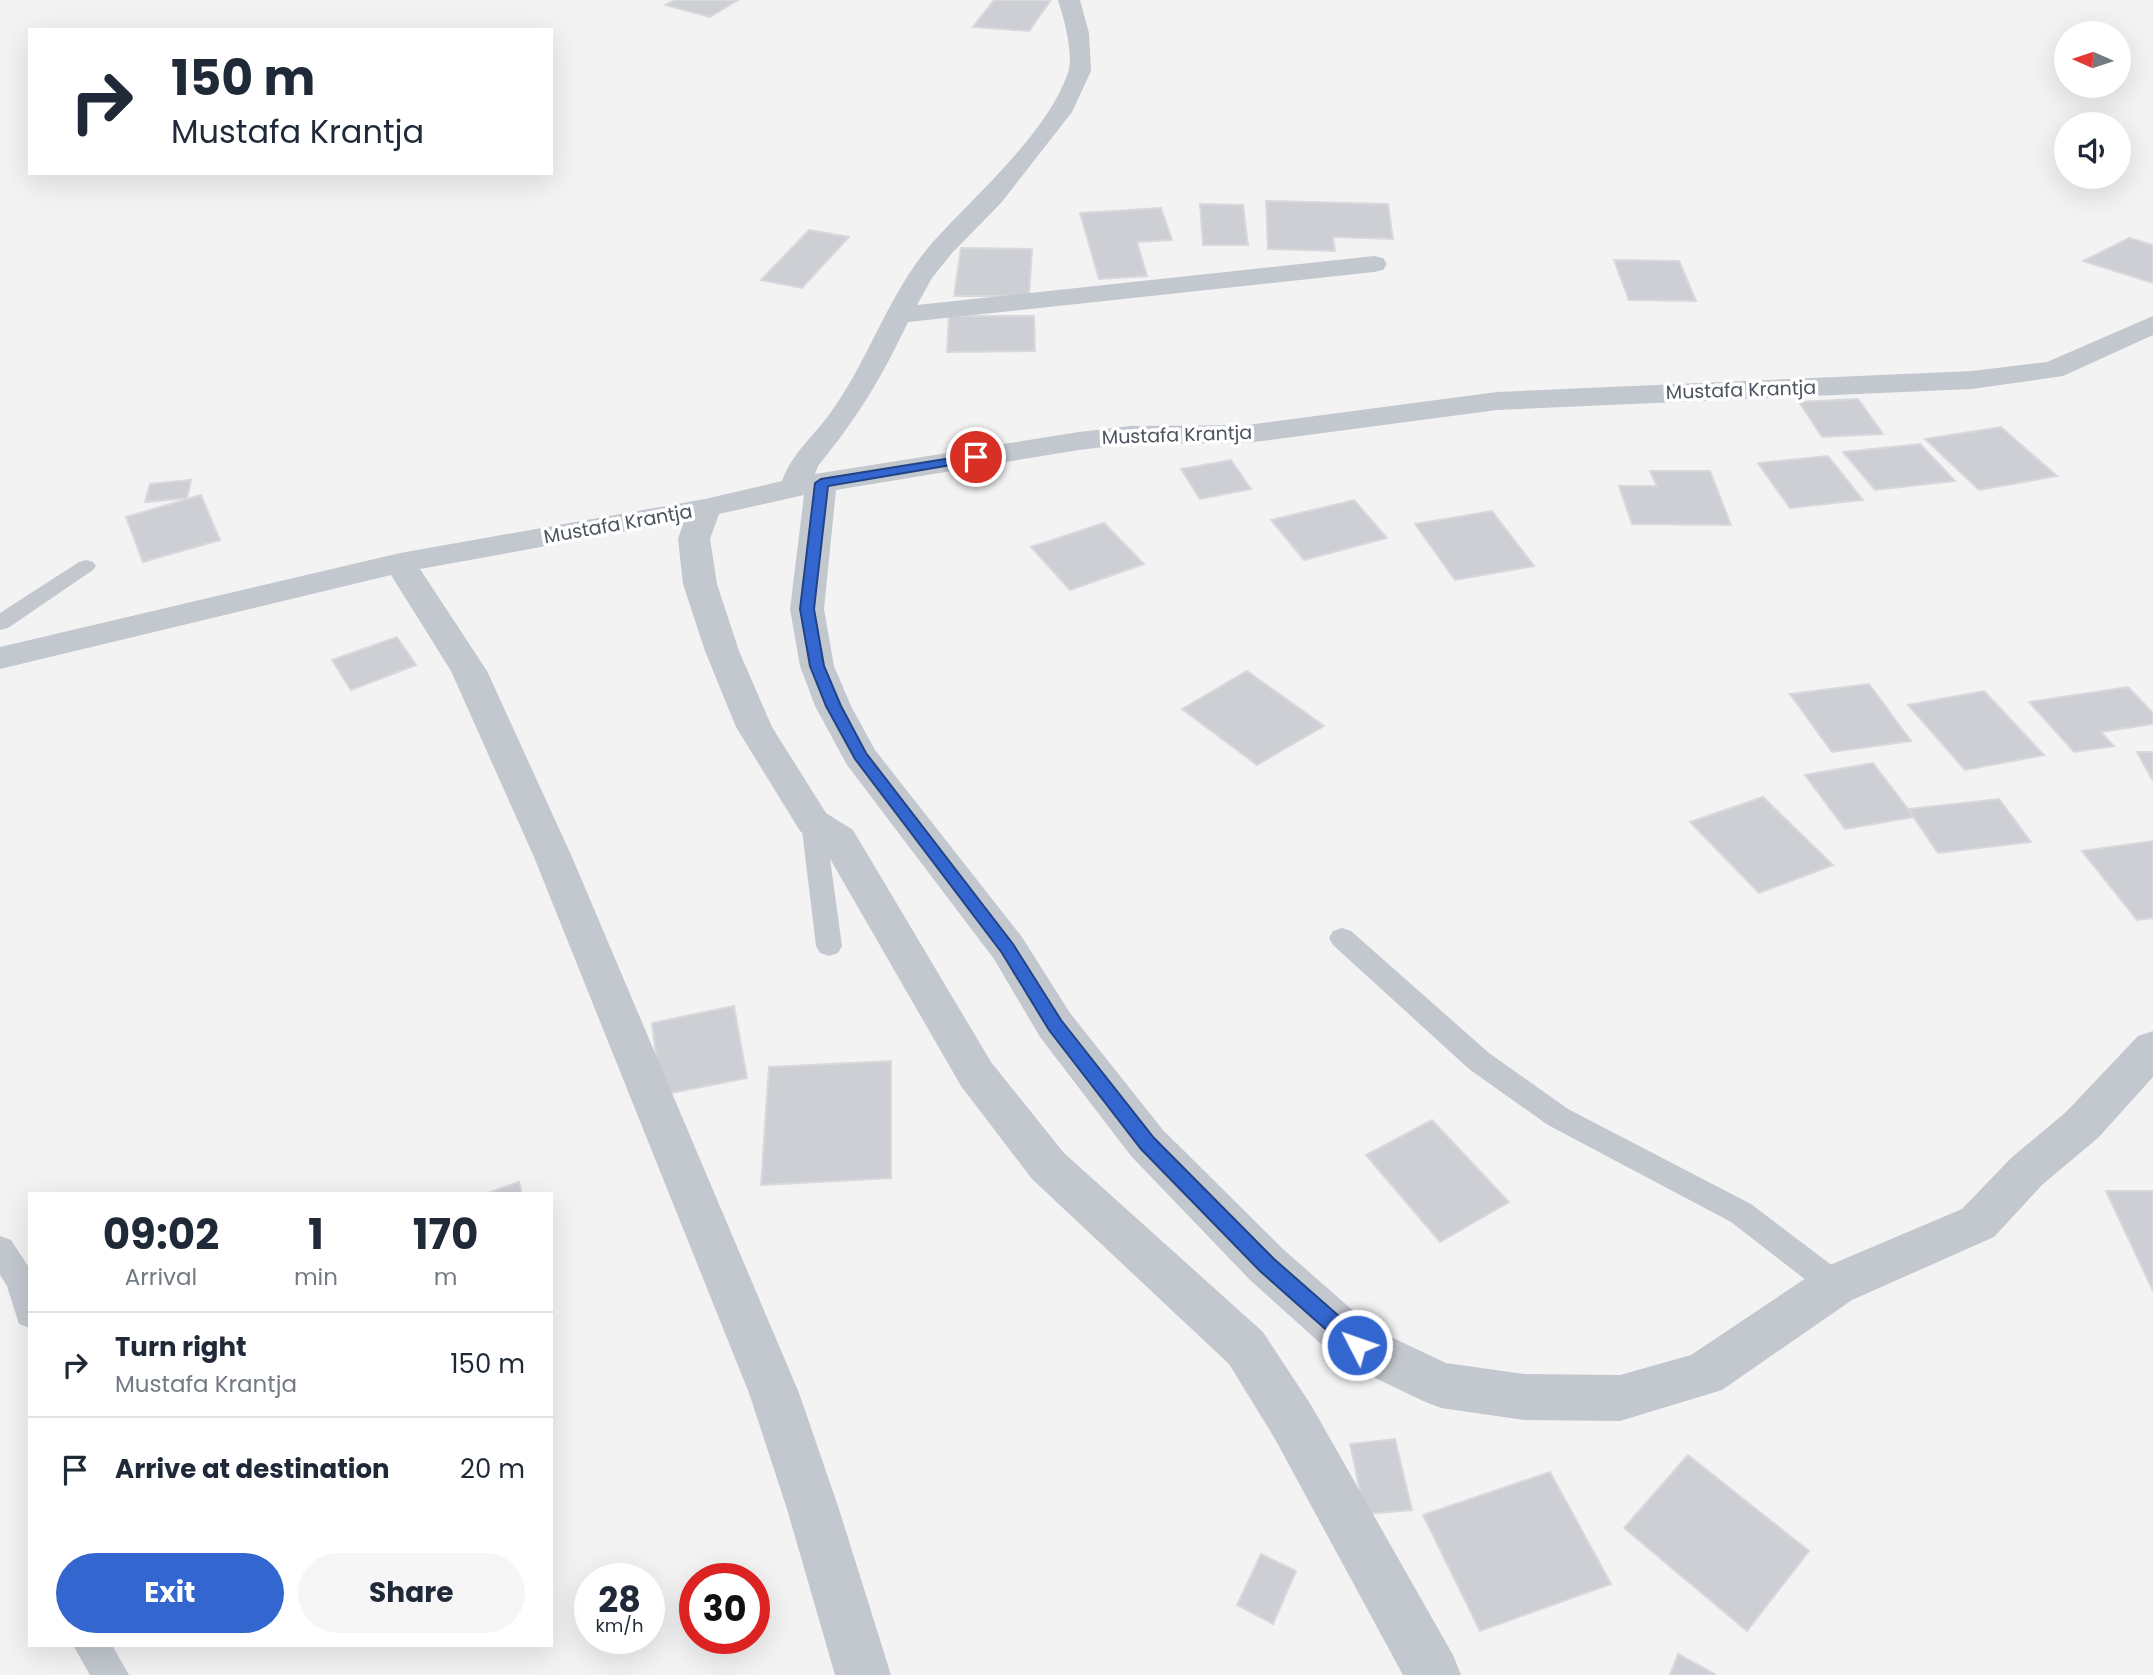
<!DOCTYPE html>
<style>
body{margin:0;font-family:Poppins,sans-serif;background:#f6f6f7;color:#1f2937;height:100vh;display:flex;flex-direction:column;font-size:26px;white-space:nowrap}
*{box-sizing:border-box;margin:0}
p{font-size:23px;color:#747a83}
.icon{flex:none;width:38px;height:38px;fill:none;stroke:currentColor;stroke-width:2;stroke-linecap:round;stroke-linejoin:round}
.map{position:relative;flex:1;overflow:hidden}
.details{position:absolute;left:28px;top:1192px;width:525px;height:455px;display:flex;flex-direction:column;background:#fff;border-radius:0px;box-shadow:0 7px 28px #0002}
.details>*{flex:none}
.banner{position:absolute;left:28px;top:28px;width:525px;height:147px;border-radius:0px;box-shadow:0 7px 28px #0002;background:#fff;color:#1f2937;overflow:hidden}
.needle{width:46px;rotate:273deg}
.fabs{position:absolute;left:2054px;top:21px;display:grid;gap:14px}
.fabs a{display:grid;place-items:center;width:77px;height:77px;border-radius:50%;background:#fff;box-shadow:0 7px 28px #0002;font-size:35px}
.speed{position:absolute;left:574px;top:1563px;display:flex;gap:14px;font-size:35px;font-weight:700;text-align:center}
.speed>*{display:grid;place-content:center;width:91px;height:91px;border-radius:50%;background:#fff;box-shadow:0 7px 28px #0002;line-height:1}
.speed small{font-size:18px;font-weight:400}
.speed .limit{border:10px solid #d22;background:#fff;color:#111}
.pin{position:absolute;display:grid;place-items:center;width:60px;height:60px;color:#fff;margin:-30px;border:4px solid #fff;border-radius:50%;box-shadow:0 2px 7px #0007}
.me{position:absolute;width:77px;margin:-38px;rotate:311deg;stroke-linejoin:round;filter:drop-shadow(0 0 5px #0008)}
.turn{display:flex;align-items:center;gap:24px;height:147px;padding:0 28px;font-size:32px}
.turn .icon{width:91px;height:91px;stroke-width:2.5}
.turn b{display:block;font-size:49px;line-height:60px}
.eta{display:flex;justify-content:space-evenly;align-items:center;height:119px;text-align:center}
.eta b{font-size:42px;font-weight:700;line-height:49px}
.primary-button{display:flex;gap:14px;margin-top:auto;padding:14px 28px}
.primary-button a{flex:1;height:80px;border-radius:42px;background:#3367cf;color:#fff;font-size:28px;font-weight:700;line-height:80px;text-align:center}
.primary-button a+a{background:#f6f6f7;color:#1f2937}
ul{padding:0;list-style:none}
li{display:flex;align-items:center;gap:21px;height:105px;padding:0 28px;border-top:2px solid #e0e1e3}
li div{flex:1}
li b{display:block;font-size:26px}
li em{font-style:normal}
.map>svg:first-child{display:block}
</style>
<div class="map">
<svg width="2153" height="1675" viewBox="0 0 2153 1675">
<rect width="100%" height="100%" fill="#f4f3f3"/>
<g fill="#cdcfd4" stroke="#d8d9dd" stroke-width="2">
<polygon points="675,0 738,0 710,17 665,5"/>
<polygon points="994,0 1051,0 1029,31 973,27"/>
<polygon points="1266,201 1388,204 1393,239 1333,237 1335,251 1268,249"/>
<polygon points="1200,204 1243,205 1248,245 1203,245"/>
<polygon points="1161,208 1172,240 1137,242 1147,276 1099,279 1080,213"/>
<polygon points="809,230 849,237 802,288 761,280"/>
<polygon points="2129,238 2153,245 2153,283 2083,261"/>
<polygon points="961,248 1032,249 1029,296 954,296"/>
<polygon points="1614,260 1679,261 1696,301 1629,300"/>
<polygon points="949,316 1034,316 1035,351 947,352"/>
<polygon points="1858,399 1883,434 1822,437 1799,402"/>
<polygon points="2001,427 2057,476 1979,490 1925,439"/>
<polygon points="1920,444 1955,481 1875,490 1843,452"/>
<polygon points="1828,456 1863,500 1790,508 1758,463"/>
<polygon points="1231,460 1251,489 1200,499 1181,469"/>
<polygon points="1650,471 1710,471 1731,525 1632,524 1619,486 1657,486"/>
<polygon points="191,480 187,498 145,502 150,484"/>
<polygon points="201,495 220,540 143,562 126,517"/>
<polygon points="1354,500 1387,538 1304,560 1271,520"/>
<polygon points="1492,511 1534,566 1455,580 1415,524"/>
<polygon points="1104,523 1144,564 1070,590 1031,547"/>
<polygon points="397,637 416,665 351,690 332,660"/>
<polygon points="1247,671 1324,726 1257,765 1182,709"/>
<polygon points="1869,684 1911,741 1832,752 1790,694"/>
<polygon points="2128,687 2153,713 2153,724 2101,732 2114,746 2074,752 2029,702"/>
<polygon points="1984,691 2044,755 1965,770 1908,705"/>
<polygon points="2137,752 2153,752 2153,781"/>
<polygon points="1873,763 1914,817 1845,829 1805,775"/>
<polygon points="1763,797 1833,865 1759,893 1690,822"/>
<polygon points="1999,799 2031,842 1938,853 1908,809"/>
<polygon points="2153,841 2153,918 2137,920 2082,851"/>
<polygon points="734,1006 747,1078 661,1095 652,1023"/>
<polygon points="891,1061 891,1178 761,1185 769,1067"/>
<polygon points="1432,1120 1509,1202 1440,1242 1366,1155"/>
<polygon points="519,1182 522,1194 485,1194"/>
<polygon points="2106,1191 2153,1191 2153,1291"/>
<polygon points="1395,1439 1412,1510 1365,1514 1350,1444"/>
<polygon points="1688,1455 1809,1551 1747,1631 1624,1528"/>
<polygon points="1550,1472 1611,1584 1480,1631 1423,1515"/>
<polygon points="1261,1554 1296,1571 1273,1624 1237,1605"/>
<polygon points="1678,1654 1716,1675 1670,1675"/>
</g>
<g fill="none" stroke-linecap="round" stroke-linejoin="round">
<g fill="#c3c8cf" fill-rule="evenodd">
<polygon points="86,560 93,562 96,566 93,570 8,628 0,630 0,613 79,562"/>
<polygon points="813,813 822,816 825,822 842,946 838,953 829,956 820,953 816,946 801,822 804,816"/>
<polygon points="1342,928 1351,931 1489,1053 1568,1109 1751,1204 1846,1276 1850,1285 1846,1294 1835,1298 1824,1294 1731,1222 1548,1125 1469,1069 1333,945 1329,938 1333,931"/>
<polygon points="0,1236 11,1240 30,1269 30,1328 19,1324 7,1286 0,1275"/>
<polygon points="73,1645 112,1645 129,1675 90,1675"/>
</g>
<path fill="#c3c8cf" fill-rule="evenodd" d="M1058,0H1080L1089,33L1091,71L1072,112L1001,203L952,253L932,278L917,305L1374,256L1383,258L1387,264L1383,270L1374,272L908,322C881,379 858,417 818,466L815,474L1079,432L1130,426L1247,425L1497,392L1972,371L2047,362L2153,316V335L2063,376L1972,389L1497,410L1247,443L1130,444L1079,450L836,490L824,609L834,666L851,706L875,750L1022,937L1070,1013L1163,1130L1284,1250L1374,1329L1446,1363L1524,1374L1620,1375L1691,1355L1818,1270L1962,1209L2011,1158L2066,1112L2138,1036L2153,1031V1077L2098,1138L2043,1184L1994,1237L1852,1300L1722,1390L1620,1421L1524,1420L1441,1408L1423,1401L1340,1361L1250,1280L1131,1156L1040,1037L994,959L847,765L815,706L800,666L790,609L804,495L719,514L710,539L717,584L739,651L772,727L826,813L853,830L991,1062L1064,1153L1263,1332L1311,1405L1453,1655L1461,1675H1403L1275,1439L1229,1364L1032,1179L961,1086L825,850L800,831L736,727L705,651L683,584L678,539L684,521L420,569L487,671L572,857L799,1393L839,1509L891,1675H835L787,1509L749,1393L534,857L451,671L391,575L0,669V647L400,553L705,499L782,481C792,453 814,436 831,412C870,358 888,294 932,243C975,195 1046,135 1068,73C1074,54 1064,19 1058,0Z"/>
</g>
<polygon fill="#3367cf" stroke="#214387" stroke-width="2" points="976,454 982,457 980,460 828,486 814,609 824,666 841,706 866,753 1013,944 1061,1020 1154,1138 1274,1259 1364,1338 1367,1345 1364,1351 1357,1354 1350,1351 1260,1271 1141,1149 1049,1030 1002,953 855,759 826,706 810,666 800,609 815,483 821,479"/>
<g text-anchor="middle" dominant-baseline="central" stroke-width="7" stroke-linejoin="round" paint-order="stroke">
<g font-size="19" fill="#4d545e" stroke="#fff">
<text transform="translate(1741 390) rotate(-2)">Mustafa Krantja</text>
<text transform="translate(1177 435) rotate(-2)">Mustafa Krantja</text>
<text transform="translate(618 524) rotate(-10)">Mustafa Krantja</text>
</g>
</g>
</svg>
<div class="fabs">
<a><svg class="needle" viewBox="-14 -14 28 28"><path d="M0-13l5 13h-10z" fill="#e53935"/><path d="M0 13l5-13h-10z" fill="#747a83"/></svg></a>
<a><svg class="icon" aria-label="sound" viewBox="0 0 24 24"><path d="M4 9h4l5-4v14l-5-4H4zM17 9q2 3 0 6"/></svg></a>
</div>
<div class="speed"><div>28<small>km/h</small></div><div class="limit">30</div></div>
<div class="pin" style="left:976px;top:457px;background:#d93025"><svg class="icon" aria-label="arrive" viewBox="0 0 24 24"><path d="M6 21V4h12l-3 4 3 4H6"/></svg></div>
<svg class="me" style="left:1357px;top:1345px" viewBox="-20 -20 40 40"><circle r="17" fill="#3367cf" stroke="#fff" stroke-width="3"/><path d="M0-11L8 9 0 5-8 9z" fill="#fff"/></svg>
<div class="banner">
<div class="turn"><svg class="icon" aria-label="right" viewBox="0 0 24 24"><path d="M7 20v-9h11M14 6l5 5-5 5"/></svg><div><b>150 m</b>Mustafa Krantja</div></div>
</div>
<section class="details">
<div class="eta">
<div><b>09:02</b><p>Arrival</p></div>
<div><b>1</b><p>min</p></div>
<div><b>170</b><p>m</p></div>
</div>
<ul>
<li><svg class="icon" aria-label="right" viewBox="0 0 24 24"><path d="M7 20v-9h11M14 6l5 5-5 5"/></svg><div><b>Turn right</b><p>Mustafa Krantja</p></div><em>150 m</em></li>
<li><svg class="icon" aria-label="arrive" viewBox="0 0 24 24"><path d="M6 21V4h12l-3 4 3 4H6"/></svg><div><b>Arrive at destination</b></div><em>20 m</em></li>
</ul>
<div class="primary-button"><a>Exit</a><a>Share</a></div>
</section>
</div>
